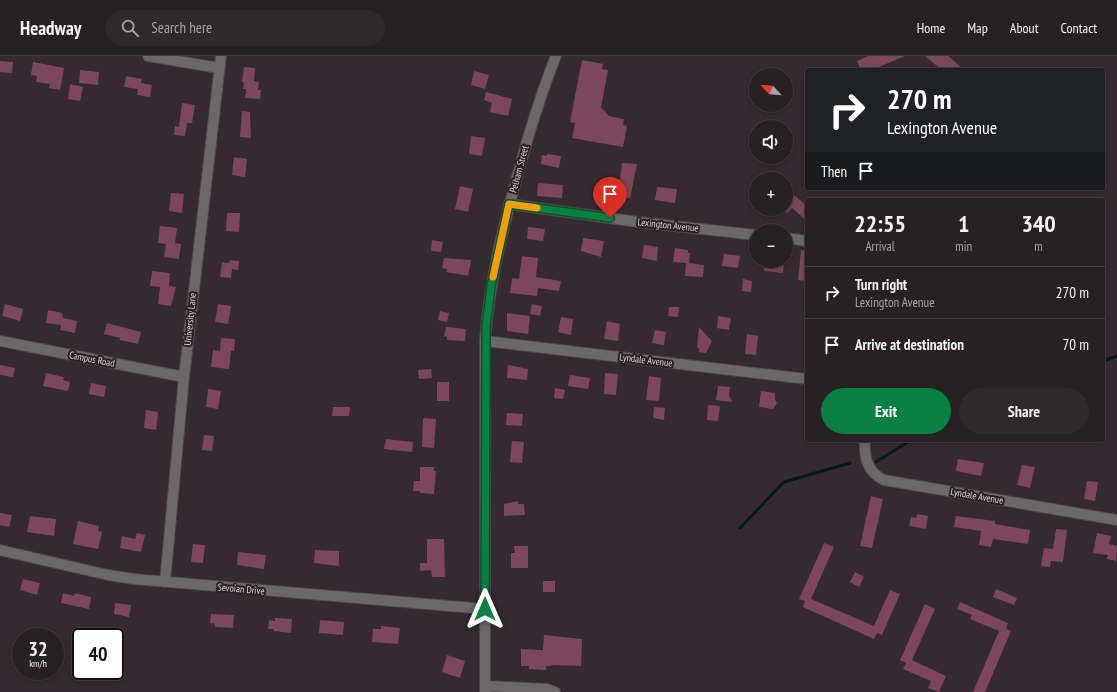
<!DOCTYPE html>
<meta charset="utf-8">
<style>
body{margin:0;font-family:"PT Sans Narrow",sans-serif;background:#30282b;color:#f1f3f6;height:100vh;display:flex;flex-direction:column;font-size:15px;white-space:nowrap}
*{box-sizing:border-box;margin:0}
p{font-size:13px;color:#a5a3a6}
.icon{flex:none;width:22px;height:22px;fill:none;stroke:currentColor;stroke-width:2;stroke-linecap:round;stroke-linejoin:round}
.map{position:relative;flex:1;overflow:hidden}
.side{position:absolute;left:805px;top:142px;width:300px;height:244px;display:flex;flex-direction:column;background:#282023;border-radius:4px;box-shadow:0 2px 6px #0003,0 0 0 1px #443e41}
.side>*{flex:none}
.guide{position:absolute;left:805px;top:12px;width:300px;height:122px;border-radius:4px;box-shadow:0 2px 6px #0003,0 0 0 1px #443e41;background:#202124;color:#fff;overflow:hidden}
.needle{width:26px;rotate:296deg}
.controls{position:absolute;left:749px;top:12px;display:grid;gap:8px}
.controls a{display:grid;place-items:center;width:44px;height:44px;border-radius:50%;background:#282023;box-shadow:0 2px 6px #0003,0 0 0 1px #443e41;font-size:20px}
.speed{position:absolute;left:12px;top:572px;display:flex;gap:8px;font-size:20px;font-weight:700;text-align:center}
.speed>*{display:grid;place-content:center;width:52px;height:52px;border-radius:50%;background:#282023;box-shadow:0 2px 6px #0003,0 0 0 1px #443e41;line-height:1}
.speed small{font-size:10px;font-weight:400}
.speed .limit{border:2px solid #111;border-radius:6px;background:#fff;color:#111}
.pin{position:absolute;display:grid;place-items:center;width:34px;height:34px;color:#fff;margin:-41px -17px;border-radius:50% 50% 50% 0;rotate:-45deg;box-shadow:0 0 4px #0007}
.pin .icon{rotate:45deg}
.me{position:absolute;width:44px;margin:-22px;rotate:0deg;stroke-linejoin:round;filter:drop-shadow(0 0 3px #0008)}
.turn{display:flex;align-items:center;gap:14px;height:84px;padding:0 16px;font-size:18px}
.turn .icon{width:52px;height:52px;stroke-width:2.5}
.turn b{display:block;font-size:28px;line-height:34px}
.then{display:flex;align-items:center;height:38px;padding:0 16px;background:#0003;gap:8px;font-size:15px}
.eta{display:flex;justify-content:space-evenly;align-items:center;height:68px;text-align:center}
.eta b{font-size:24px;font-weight:800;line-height:28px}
.action{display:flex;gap:8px;margin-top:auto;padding:8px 16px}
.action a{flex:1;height:46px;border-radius:24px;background:#0b8043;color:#fff;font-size:16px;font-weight:800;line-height:46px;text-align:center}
.action a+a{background:#30282b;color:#f1f3f6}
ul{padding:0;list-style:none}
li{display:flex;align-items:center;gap:12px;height:52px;padding:0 16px;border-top:1px solid #443e41}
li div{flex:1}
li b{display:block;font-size:15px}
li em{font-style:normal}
header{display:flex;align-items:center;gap:24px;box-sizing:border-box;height:56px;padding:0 20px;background:#282023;border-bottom:1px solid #443e41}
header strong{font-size:19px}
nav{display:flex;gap:22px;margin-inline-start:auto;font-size:14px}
.search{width:280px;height:36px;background:#30282b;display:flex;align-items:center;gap:10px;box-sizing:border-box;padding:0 14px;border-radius:22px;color:#a5a3a6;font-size:15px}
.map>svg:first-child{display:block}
</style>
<header>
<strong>Headway</strong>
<div class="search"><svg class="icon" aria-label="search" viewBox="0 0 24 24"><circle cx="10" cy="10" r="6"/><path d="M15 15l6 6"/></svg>Search here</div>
<nav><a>Home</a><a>Map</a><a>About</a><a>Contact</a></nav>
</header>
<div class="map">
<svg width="1117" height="636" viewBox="0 0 1117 636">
<rect width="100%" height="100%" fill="#352a2f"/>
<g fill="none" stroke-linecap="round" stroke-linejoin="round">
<g stroke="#031b16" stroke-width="3">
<polyline points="1103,305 1117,300"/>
<polyline points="876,406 911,384"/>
<polyline points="740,472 784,426 850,407"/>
</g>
</g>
<g fill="#7c465d">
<polygon points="868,0 905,0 872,14 861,14 857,5"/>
<polygon points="925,0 948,0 960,10 956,14 942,14"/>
<polygon points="582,4 603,8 602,13 608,14 601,51 609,60 624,63 623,69 627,70 623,91 572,82 575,67 570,66"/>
<polygon points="0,5 13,6 12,17 0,16"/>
<polygon points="33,6 64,12 60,34 49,32 50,28 36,26 37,20 31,19"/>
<polygon points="244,11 255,12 254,25 259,26 258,34 261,34 260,43 245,42 246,33 243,33 244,26 242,26"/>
<polygon points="80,14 99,16 98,29 79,27"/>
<polygon points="474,15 489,19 485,33 471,29"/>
<polygon points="126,20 142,23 141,27 152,29 150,41 137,39 138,33 124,31"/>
<polygon points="70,28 83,31 80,45 68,43"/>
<polygon points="486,36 512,43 508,60 490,56 492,47 484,44"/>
<polygon points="182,47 195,49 192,67 187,67 185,80 174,79 175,70 179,71"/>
<polygon points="242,55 250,56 251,82 240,81"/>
<polygon points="471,80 485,82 482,100 469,98"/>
<polygon points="547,98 561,100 559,112 541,108 542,99 547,100"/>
<polygon points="234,101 247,103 245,121 232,119"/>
<polygon points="622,107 637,108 630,142 623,141 620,151 608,150 610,129 619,130"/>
<polygon points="538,127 563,129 562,142 537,140"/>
<polygon points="460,130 473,133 468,156 455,153"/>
<polygon points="657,131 677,133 675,147 655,144"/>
<polygon points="171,137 184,138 182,157 169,155"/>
<polygon points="790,139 792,141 794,139 807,150 807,165 792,152 786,158 786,143"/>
<polygon points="227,157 240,157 239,176 226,175"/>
<polygon points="160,170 177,172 175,187 181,188 179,203 164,201 166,188 158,187"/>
<polygon points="528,171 545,173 543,185 527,183"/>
<polygon points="583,182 604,185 601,201 581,195"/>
<polygon points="432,184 443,186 441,196 431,195"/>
<polygon points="644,189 658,191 657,205 642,202"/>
<polygon points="675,192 688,194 688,197 690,197 689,207 704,209 703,221 685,220 686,207 673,206"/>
<polygon points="801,194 807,195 807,225 798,224"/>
<polygon points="724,198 740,200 738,212 722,210"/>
<polygon points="522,200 538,202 536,221 561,225 559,235 538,232 537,240 510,237 512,222 519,223"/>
<polygon points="444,202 471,204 468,220 446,216 447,213 442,212"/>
<polygon points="230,204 239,205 238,214 232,213 231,222 220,221 222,206 229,207"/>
<polygon points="765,205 784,205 783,217 764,215"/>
<polygon points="152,215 170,217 169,230 176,231 171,250 158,248 160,231 150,230"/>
<polygon points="743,223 752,225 751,236 742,235"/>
<polygon points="5,248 23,253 20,265 2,260"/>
<polygon points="218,248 231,250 228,268 215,266"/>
<polygon points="532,248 542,250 540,260 530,258"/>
<polygon points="669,251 679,251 678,261 668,260"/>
<polygon points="48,254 62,257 63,262 77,265 75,277 60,274 61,269 46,267"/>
<polygon points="440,255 449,257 447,266 438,264"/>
<polygon points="507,257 530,260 528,278 507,275"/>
<polygon points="718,260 731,262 729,274 717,272"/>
<polygon points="561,261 573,263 571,279 558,276"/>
<polygon points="607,265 620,268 618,285 604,283"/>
<polygon points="107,267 141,276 138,288 120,284 120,282 104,278"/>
<polygon points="446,271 466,273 465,285 447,284 447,281 444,280"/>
<polygon points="699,271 712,285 706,297 699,296 699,292 697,292"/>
<polygon points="655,274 666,276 664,289 652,287"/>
<polygon points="747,278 758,280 756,299 745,298"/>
<polygon points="221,282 235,283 234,295 231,295 229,313 211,311 213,294 220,295"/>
<polygon points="0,309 15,312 13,321 0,319"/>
<polygon points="508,309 528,313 527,324 507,322"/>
<polygon points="431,313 432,322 419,323 418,314"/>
<polygon points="46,317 64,321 63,324 70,326 68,335 43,330"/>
<polygon points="605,317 618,318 616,339 604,338"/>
<polygon points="570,319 590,322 588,333 568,330"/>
<polygon points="649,320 661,322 659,345 646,344"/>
<rect x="437" y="326" width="12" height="19"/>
<polygon points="91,327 106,330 104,341 89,338"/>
<polygon points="718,330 730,331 729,339 732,346 716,344"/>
<polygon points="555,332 565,334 563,343 554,342"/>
<polygon points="208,333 221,335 218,353 206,351"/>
<polygon points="761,335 775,337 775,344 777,347 773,353 759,351"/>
<polygon points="708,349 720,350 718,365 707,364"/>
<polygon points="333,351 350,351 349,360 332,360"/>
<polygon points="654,351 665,352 664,364 653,362"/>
<polygon points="146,354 158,356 156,374 144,372"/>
<polygon points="507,357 523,358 522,370 506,369"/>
<polygon points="423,362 436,363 434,392 422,391"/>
<polygon points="204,379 214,380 212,395 202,394"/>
<polygon points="386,383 413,386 412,396 384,393"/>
<polygon points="512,385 524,386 522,407 510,406"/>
<polygon points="958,403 984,407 981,420 956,415"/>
<polygon points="1022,409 1035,411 1030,432 1017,429"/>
<polygon points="420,411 434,411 434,415 436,415 434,438 420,437 420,435 413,435 414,425 420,425"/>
<polygon points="1087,425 1098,426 1095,445 1084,443"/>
<polygon points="871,440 883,443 872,492 860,490"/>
<polygon points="518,445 518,448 524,448 525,459 504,460 504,448"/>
<polygon points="0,457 12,459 9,471 0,469"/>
<polygon points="917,458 928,460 926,473 909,470 911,461 916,462"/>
<polygon points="30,460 56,463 54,480 27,476"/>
<polygon points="956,460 995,465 995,468 1030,474 1028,488 993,483 991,491 979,489 981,475 954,471"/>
<polygon points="78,465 99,470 98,475 102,476 98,493 73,488"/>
<polygon points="1056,473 1067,474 1063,506 1051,505 1050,511 1041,510 1044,492 1053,493"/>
<polygon points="137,477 145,479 141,496 120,492 122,480 135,483"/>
<polygon points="1097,477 1111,480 1109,488 1117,490 1116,505 1107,503 1108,499 1093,497"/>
<polygon points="427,483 444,483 445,521 432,521 431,514 420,515 420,507 427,507"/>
<polygon points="824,487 834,491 811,543 874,570 890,534 900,538 882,579 877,577 874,583 803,551 805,545 799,543"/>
<polygon points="193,488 205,489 203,507 191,506"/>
<polygon points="514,490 528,490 528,512 511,512 511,497 515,497"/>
<polygon points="315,494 339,495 339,510 314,507"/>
<polygon points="238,496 266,499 264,513 237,509"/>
<polygon points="855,516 864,521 859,531 850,526"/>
<polygon points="23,523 40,527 37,539 20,534"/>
<rect x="543" y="525" width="12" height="11"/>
<polygon points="996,533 1017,542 1014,549 993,541"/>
<polygon points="63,537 74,540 75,537 91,541 89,553 61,547"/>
<polygon points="960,546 1008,567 1006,573 1011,575 985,636 973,636 999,575 970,563 972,559 957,553"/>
<polygon points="115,547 131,549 129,561 114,558"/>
<polygon points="925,548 935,553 912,604 946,620 939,636 928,632 931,625 903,613 906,607 900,604"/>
<polygon points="211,558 234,559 233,572 215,571 215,568 210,567"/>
<polygon points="275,562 292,563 291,577 274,575 274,573 268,573 269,564 275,565"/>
<polygon points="320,564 344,566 343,579 319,577"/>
<polygon points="381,570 400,572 398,588 372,586 373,573 381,573"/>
<polygon points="544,579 582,583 581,610 551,609 551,610 546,610 546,614 529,613 529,610 521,610 521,593 543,594"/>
<polygon points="447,599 465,605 460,622 442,616"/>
</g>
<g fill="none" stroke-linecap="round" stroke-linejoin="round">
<g stroke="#50464a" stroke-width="12">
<g id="minor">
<polyline points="148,0 219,12"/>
<polyline points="509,148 638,166 756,179"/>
<polyline points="786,182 807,185"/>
<polyline points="0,285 184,321"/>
<polyline points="485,285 807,323"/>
<path d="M865,384C864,401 867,416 884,424L1117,464"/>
<polyline points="0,494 108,519 134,523 485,553"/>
<polyline points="165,526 184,321 221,0"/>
<polyline points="485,630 547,633 555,636"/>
<path d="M485,636V285C489,229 502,175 517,121C528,80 540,40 556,0"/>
</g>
</g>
<use href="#minor" stroke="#6d6769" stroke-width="10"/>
</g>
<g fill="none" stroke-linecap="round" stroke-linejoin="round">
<g stroke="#07532c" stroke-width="10">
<polyline id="route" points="485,553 486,271 491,231 509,148 610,162"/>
</g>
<use href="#route" stroke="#0b8043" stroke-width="7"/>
<polyline stroke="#f59e0b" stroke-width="7" points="493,221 509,148 537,152"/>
</g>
<g text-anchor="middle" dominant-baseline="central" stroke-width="4" stroke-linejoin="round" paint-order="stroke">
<g font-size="10" fill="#ded6d9" stroke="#2b2125">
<text transform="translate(519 113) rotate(-75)">Pelham Street</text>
<text transform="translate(668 169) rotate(6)">Lexington Avenue</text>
<text transform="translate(190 263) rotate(-84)">University Lane</text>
<text transform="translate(92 303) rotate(11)">Campus Road</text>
<text transform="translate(646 304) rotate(7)">Lyndale Avenue</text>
<text transform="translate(977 440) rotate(10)">Lyndale Avenue</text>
<text transform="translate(241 533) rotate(5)">Sevoian Drive</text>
</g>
</g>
</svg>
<div class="controls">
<a><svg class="needle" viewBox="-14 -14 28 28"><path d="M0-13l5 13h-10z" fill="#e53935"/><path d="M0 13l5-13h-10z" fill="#a5a3a6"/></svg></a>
<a><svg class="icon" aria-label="sound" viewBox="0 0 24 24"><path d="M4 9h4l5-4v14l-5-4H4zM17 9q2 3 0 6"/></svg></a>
<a>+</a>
<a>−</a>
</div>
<div class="speed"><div>32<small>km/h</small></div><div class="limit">40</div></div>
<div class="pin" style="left:610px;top:162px;background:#d93025"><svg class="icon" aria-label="arrive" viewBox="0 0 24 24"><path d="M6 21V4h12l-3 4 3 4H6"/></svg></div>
<svg class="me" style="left:485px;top:553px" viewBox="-20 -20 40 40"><path d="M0-17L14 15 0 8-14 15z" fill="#0b8043" stroke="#fff" stroke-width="4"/></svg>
<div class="guide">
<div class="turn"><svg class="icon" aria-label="right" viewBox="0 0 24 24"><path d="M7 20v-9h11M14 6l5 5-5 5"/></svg><div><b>270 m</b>Lexington Avenue</div></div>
<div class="then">Then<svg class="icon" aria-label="arrive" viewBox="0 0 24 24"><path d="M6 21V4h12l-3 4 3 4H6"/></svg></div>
</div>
<section class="side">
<div class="eta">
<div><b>22:55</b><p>Arrival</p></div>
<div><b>1</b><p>min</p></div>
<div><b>340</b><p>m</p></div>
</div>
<ul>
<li><svg class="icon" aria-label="right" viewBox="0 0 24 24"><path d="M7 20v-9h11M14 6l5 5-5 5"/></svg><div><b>Turn right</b><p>Lexington Avenue</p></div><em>270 m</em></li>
<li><svg class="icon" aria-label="arrive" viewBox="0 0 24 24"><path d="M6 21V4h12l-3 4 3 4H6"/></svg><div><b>Arrive at destination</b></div><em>70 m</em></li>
</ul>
<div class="action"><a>Exit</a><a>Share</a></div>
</section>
</div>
